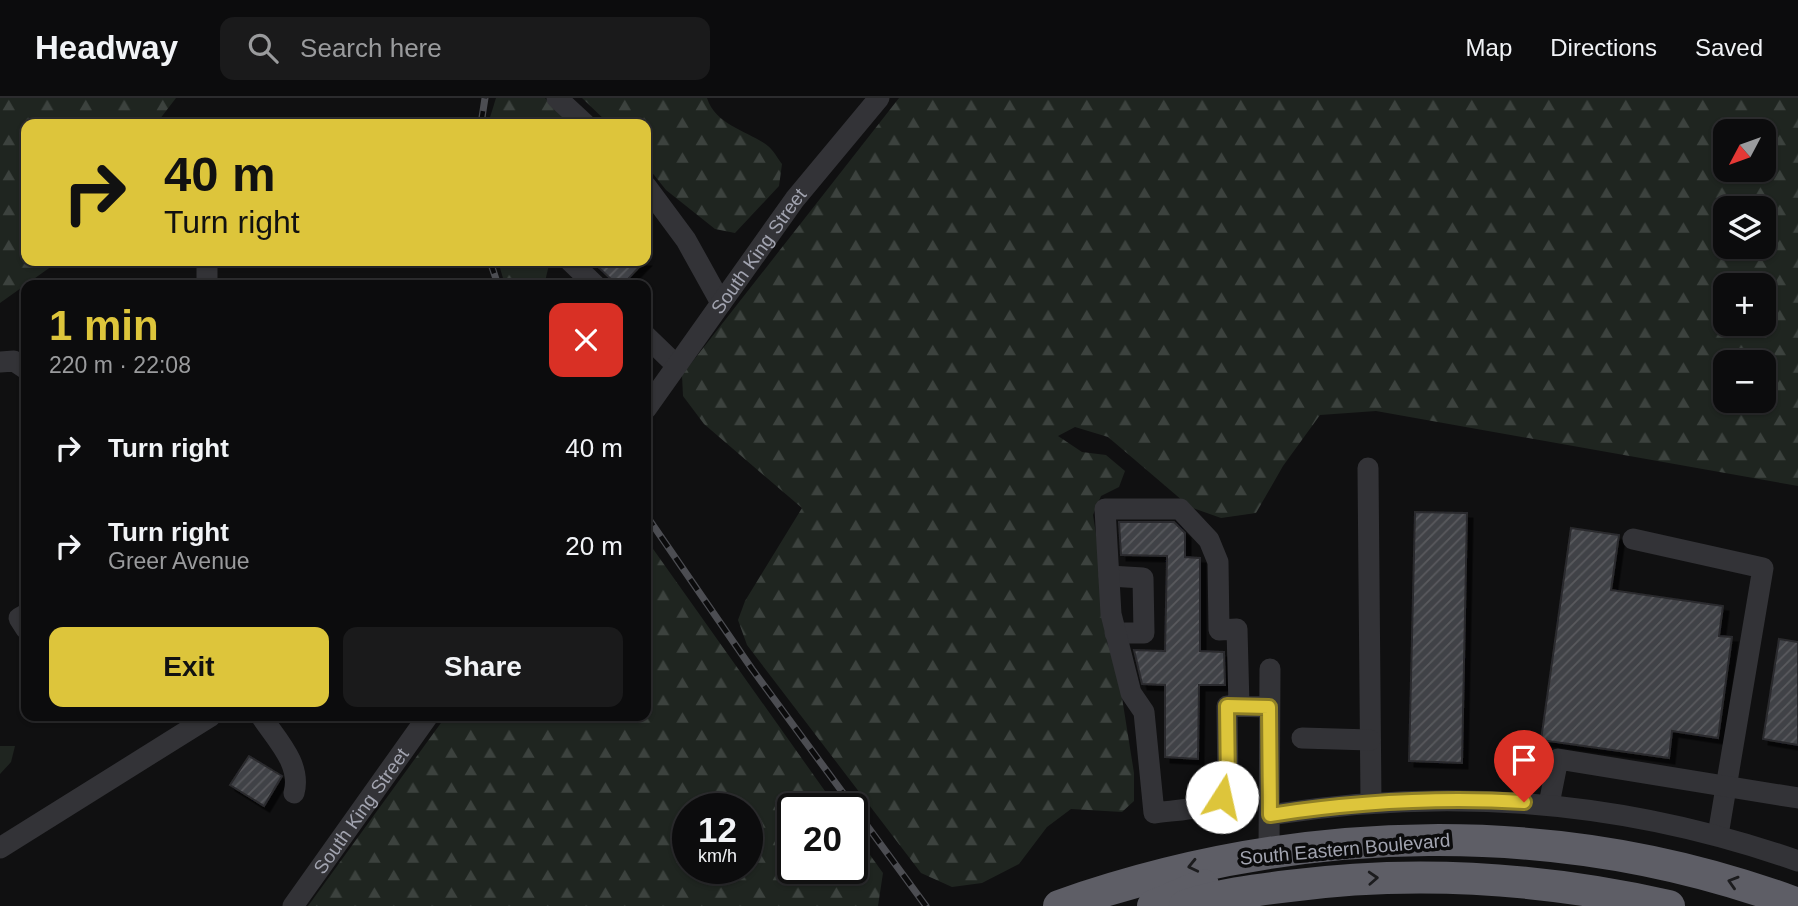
<!DOCTYPE html>
<meta charset="utf-8">
<style>
body{margin:0;font-family:Helvetica,sans-serif;background:#1a1a1b;color:#f1f3f6;height:100vh;display:flex;flex-direction:column;font-size:26px;white-space:nowrap}
*{box-sizing:border-box;margin:0}
p{font-size:23px;color:#9a9b9d}
.icon{flex:none;width:38px;height:38px;fill:none;stroke:currentColor;stroke-width:2;stroke-linecap:round;stroke-linejoin:round}
.map{position:relative;flex:1;overflow:hidden}
.panel{position:absolute;left:21px;top:182px;width:630px;height:441px;display:flex;flex-direction:column;background:#0c0c0d;border-radius:14px;box-shadow:0 2px 5px #0004,0 0 0 2px #2c2c2e}
.panel>*{flex:none}
.top-card{position:absolute;left:21px;top:21px;width:630px;height:147px;border-radius:14px;box-shadow:0 2px 5px #0004,0 0 0 2px #2c2c2e;background:#ddc53b;color:#111;overflow:hidden}
.needle{width:46px;rotate:229deg}
.fabs{position:absolute;left:1713px;top:21px;display:grid;gap:14px}
.fabs a{display:grid;place-items:center;width:63px;height:63px;border-radius:14px;background:#0c0c0d;box-shadow:0 2px 5px #0004,0 0 0 2px #2c2c2e;font-size:35px}
.speed{position:absolute;left:672px;top:695px;display:flex;gap:14px;font-size:35px;font-weight:700;text-align:center}
.speed>*{display:grid;place-content:center;width:91px;height:91px;border-radius:50%;background:#0c0c0d;box-shadow:0 2px 5px #0004,0 0 0 2px #2c2c2e;line-height:1}
.speed small{font-size:18px;font-weight:400}
.speed .limit{border:4px solid #111;border-radius:10px;background:#fff;color:#111}
.pin{position:absolute;display:grid;place-items:center;width:60px;height:60px;color:#fff;margin:-72px -30px;border-radius:50% 50% 50% 0;rotate:-45deg;box-shadow:0 0 7px #0007}
.pin .icon{rotate:45deg}
.me{position:absolute;width:77px;margin:-38px;rotate:10deg;stroke-linejoin:round;filter:drop-shadow(0 0 5px #0008)}
.turn{display:flex;align-items:center;gap:24px;height:147px;padding:0 28px;font-size:32px}
.turn .icon{width:91px;height:91px;stroke-width:2.5}
.turn b{display:block;font-size:49px;line-height:60px}
.round{display:grid;place-items:center;flex:none;width:74px;height:74px;border-radius:14px;background:#1a1a1b}
.headline{display:flex;align-items:center;justify-content:space-between;height:119px;padding:0 28px}
h1{font-size:42px;font-weight:700;line-height:52px;color:#ddc53b}
.action{display:flex;gap:14px;margin-top:auto;padding:14px 28px}
.action a{flex:1;height:80px;border-radius:14px;background:#ddc53b;color:#111;font-size:28px;font-weight:700;line-height:80px;text-align:center}
.action a+a{background:#1a1a1b;color:#f1f3f6}
ul{padding:0;list-style:none}
li{display:flex;align-items:center;gap:21px;height:98px;padding:0 28px}
li div{flex:1}
li b{display:block;font-size:26px}
li em{font-style:normal}
header{display:flex;align-items:center;gap:42px;box-sizing:border-box;height:98px;padding:0 35px;background:#0c0c0d;border-bottom:2px solid #2c2c2e}
header strong{font-size:33px}
nav{display:flex;gap:38px;margin-inline-start:auto;font-size:24px}
.search{width:490px;height:63px;background:#1a1a1b;display:flex;align-items:center;gap:18px;box-sizing:border-box;padding:0 24px;border-radius:14px;color:#9a9b9d;font-size:26px}
.map>svg:first-child{display:block}
</style>
<header>
<strong>Headway</strong>
<div class="search"><svg class="icon" aria-label="search" viewBox="0 0 24 24"><circle cx="10" cy="10" r="6"/><path d="M15 15l6 6"/></svg>Search here</div>
<nav><a>Map</a><a>Directions</a><a>Saved</a></nav>
</header>
<div class="map">
<svg width="1798" height="808" viewBox="0 0 1798 808">
<defs>
<pattern id="forest-firs" width="22" height="20" patternUnits="userSpaceOnUse" patternTransform="scale(1.75)"><rect width="22" height="20" fill="#1f2520"/><path d="M5 1l3.5 6h-7zM16 11l3.5 6h-7z" fill="#3c423e"/></pattern>
<pattern id="building-hatch" width="6" height="6" patternUnits="userSpaceOnUse" patternTransform="scale(1.75)"><rect width="6" height="6" fill="#414246"/><path d="M-1 1l2-2M0 6l6-6M5 7l2-2" fill="none" stroke="#595a5e"/></pattern>
<filter id="shadow"><feDropShadow dx="5.5" dy="5.5" stdDeviation="0" flood-color="#0009"/></filter>
</defs>
<rect width="100%" height="100%" fill="#101011"/>
<g fill="url(#forest-firs)" fill-rule="evenodd">
<polygon points="0,0 176,0 156,26 26,26 26,163 59,163 0,205"/>
<polygon points="496,0 545,0 570,26 488,26"/>
<path d="M582,0H707C716,28 749,33 768,48C774,53 778,61 782,66L779,88L735,135L715,131L666,92L646,67V26H609Z"/>
<path d="M899,0H1798V388L1376,313L1320,317L1283,368L1256,415L1221,420L1190,409L1108,339L1075,329L1058,338L1082,354L1106,357L1125,373L1119,389L1101,398L1093,417L1134,675V703L1122,714L1071,711L1047,729L1019,766L982,785L952,789L921,775L747,547L738,522L745,503L802,410L704,326L683,298L682,277ZM1726,33H1764V72H1726ZM1726,110H1764V149H1726ZM1726,187H1764V226H1726ZM1726,264H1764V303H1726Z"/>
<polygon points="498,163 550,163 544,187 505,187"/>
<path d="M646,441L837,710H793V770H852V732L883,775L878,808H308L446,618H646ZM688,710H747V770H688Z"/>
<polygon points="0,648 15,648 11,664 0,676"/>
</g>
<g fill="url(#building-hatch)" stroke="#2a2a2d" stroke-width="2" filter="url(#shadow)">
<polygon points="592,163 645,163 622,187 617,187"/>
<polygon points="1415,414 1467,415 1462,665 1409,663"/>
<polygon points="1119,424 1174,424 1185,435 1185,459 1200,460 1200,553 1224,554 1225,587 1199,587 1198,661 1165,659 1165,587 1142,586 1134,552 1165,553 1167,458 1121,457"/>
<polygon points="1571,430 1619,437 1611,492 1723,508 1719,538 1732,539 1718,640 1672,633 1669,660 1541,642"/>
<polygon points="1779,541 1798,544 1798,647 1763,641"/>
<polygon points="249,658 282,678 264,708 230,687"/>
</g>
<g fill="none" stroke-linecap="round" stroke-linejoin="round">
<g stroke="#333337" stroke-width="21">
<polyline points="557,0 585,26"/>
<polyline points="646,88 686,142 721,205"/>
<polyline points="207,163 207,187"/>
<polyline points="570,163 595,187"/>
<polyline points="646,238 676,267"/>
<polyline points="0,264 14,263 26,271"/>
<path id="s1" d="M646,311L795,101L879,0"/>
<polyline points="1368,370 1371,705"/>
<polyline points="1633,441 1763,470 1718,737"/>
<polyline points="1109,478 1143,480 1144,535 1115,535"/>
<polyline points="26,516 19,520 26,531"/>
<path d="M1239,608L1237,531L1219,532L1218,464L1209,442L1180,411H1105L1111,516L1131,595L1144,614L1154,715C1181,711 1212,714 1228,689L1227,608L1269,609"/>
<path d="M261,618C276,641 302,666 294,695"/>
<polyline points="1302,640 1370,642"/>
<polyline points="1549,706 1558,661 1798,700"/>
<path d="M1270,717C1451,688 1625,702 1798,763"/>
<polyline points="0,750 211,618"/>
<polyline points="1269,755 1270,571"/>
<path id="s2" d="M293,808L428,618"/>
</g>
<g stroke="#5e5e66" stroke-width="32">
<path d="M1059,808C1297,724 1560,717 1798,806"/>
<polyline points="1153,808 1203,787"/>
<path d="M1185,808C1218,797 1255,792 1289,788C1417,771 1544,780 1669,808"/>
</g>
<g stroke="#4c4d52" stroke-width="7">
<g id="rail">
<polyline points="481,26 485,0"/>
<polyline points="490,163 498,187"/>
<polyline points="646,417 752,571 926,808"/>
</g>
</g>
<use href="#rail" stroke="#0b0b0c" stroke-width="4.5" stroke-dasharray="13" stroke-linecap="butt"/>
</g>
<defs><path id="oneway-chevron" d="M-2-3.5L2.5 0L-2 3.5" fill="none" stroke-width="1.6" stroke-linecap="round" stroke-linejoin="round" transform="scale(1.75)"/></defs>
<g stroke="#1c1c1e">
<use href="#oneway-chevron" transform="translate(1193 768) rotate(167)"/>
<use href="#oneway-chevron" transform="translate(1373 780) rotate(-3)"/>
<use href="#oneway-chevron" transform="translate(1733 784) rotate(-163)"/>
</g>
<g fill="none" stroke-linecap="round" stroke-linejoin="round">
<g stroke="#908026" stroke-width="18">
<path id="route" d="M1222,699L1228,689L1227,608L1269,609L1270,717C1354,704 1438,699 1524,704"/>
</g>
<use href="#route" stroke="#ddc53b" stroke-width="12"/>
</g>
<g text-anchor="middle" dominant-baseline="central" stroke-width="7" stroke-linejoin="round" paint-order="stroke">
<g font-size="19" fill="#a2a4b0" stroke="#0b0b0c">
<text stroke="none"><textPath href="#s1" startOffset="194">South King Street</textPath></text>
<text stroke="none"><textPath href="#s2" startOffset="117">South King Street</textPath></text>
<text transform="translate(1345 751) rotate(-5)">South Eastern Boulevard</text>
</g>
</g>
</svg>
<div class="fabs">
<a><svg class="needle" viewBox="-14 -14 28 28"><path d="M0-13l5 13h-10z" fill="#e53935"/><path d="M0 13l5-13h-10z" fill="#9a9b9d"/></svg></a>
<a><svg class="icon" aria-label="layers" viewBox="0 0 24 24"><path d="M12 4l9 5-9 5-9-5zM3 14l9 5 9-5"/></svg></a>
<a>+</a>
<a>−</a>
</div>
<div class="speed"><div>12<small>km/h</small></div><div class="limit">20</div></div>
<div class="pin" style="left:1524px;top:704px;background:#d93025"><svg class="icon" aria-label="arrive" viewBox="0 0 24 24"><path d="M6 21V4h12l-3 4 3 4H6"/></svg></div>
<svg class="me" style="left:1222px;top:699px" viewBox="-20 -20 40 40"><circle r="19" fill="#fff"/><path d="M0-13L10 11 0 6-10 11z" fill="#ddc53b"/></svg>
<div class="top-card">
<div class="turn"><svg class="icon" aria-label="right" viewBox="0 0 24 24"><path d="M7 20v-9h11M14 6l5 5-5 5"/></svg><div><b>40 m</b>Turn right</div></div>
</div>
<section class="panel">
<div class="headline"><div><h1>1 min</h1><p>220 m · 22:08</p></div><a class="round" style="background:#d93025;color:#fff"><svg class="icon" aria-label="close" viewBox="0 0 24 24"><path d="M6 6l12 12M18 6L6 18"/></svg></a></div>
<ul>
<li><svg class="icon" aria-label="right" viewBox="0 0 24 24"><path d="M7 20v-9h11M14 6l5 5-5 5"/></svg><div><b>Turn right</b></div><em>40 m</em></li>
<li><svg class="icon" aria-label="right" viewBox="0 0 24 24"><path d="M7 20v-9h11M14 6l5 5-5 5"/></svg><div><b>Turn right</b><p>Greer Avenue</p></div><em>20 m</em></li>
</ul>
<div class="action"><a>Exit</a><a>Share</a></div>
</section>
</div>
